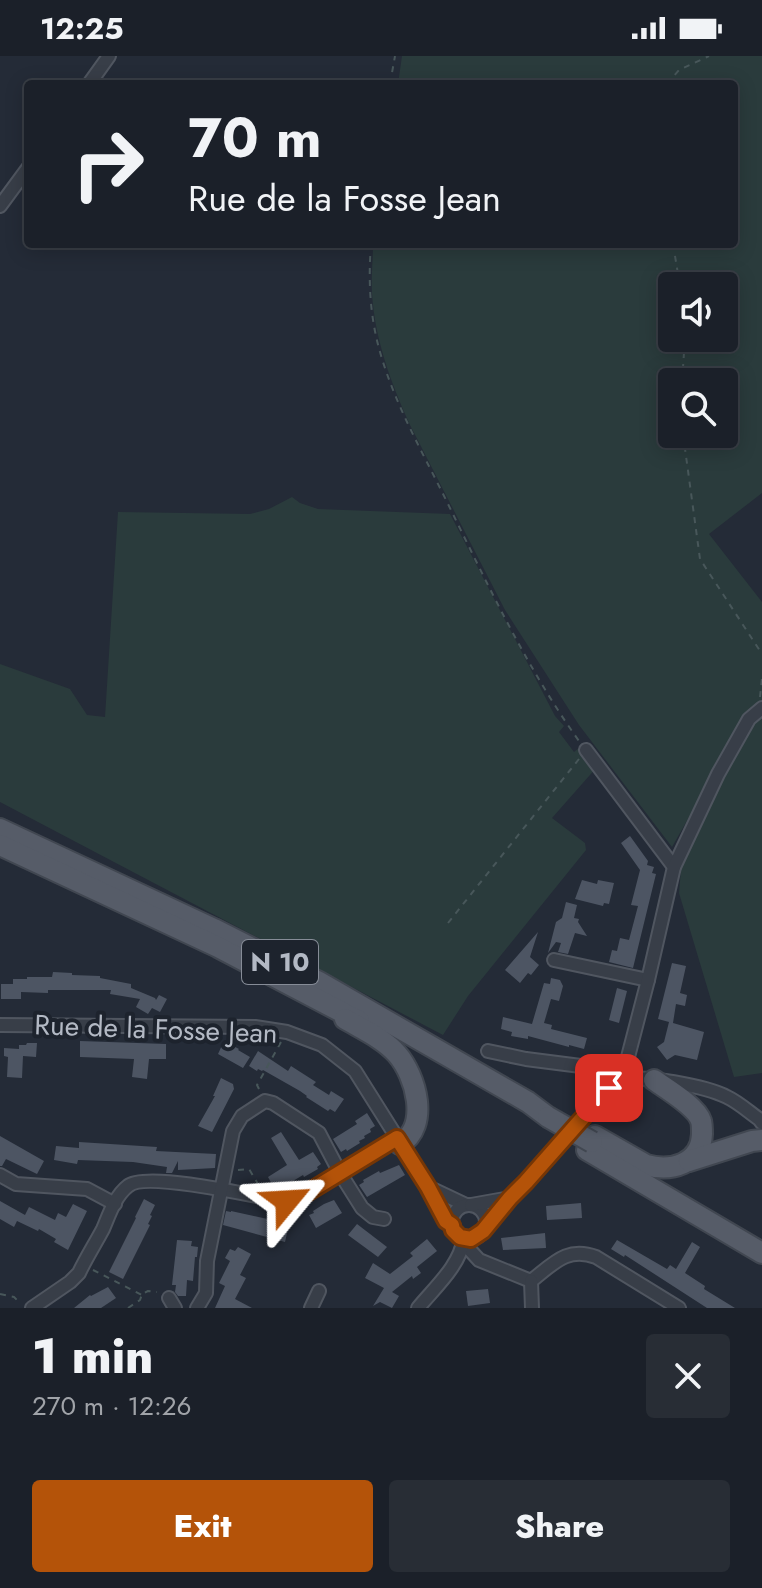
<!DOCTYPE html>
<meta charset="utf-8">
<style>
body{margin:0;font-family:Jost,sans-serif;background:#282d35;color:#f1f3f6;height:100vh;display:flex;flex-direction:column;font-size:30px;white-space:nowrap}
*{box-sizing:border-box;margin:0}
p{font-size:26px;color:#a0a3a8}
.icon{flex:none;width:44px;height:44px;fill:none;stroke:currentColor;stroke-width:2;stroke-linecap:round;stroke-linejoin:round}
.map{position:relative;height:1252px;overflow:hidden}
.sheet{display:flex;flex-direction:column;background:#1b2029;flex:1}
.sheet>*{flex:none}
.top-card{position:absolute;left:24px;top:24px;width:714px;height:168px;border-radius:8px;box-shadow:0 4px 20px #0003,0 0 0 2px #393e46;background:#1b2029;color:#f1f3f6;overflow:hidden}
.fabs{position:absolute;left:658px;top:216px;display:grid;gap:16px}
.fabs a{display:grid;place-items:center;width:80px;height:80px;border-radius:8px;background:#1b2029;box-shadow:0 4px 20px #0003,0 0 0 2px #393e46;font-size:40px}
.pin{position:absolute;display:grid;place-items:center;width:68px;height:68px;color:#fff;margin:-34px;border-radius:16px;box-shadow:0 4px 12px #0006}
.me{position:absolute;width:88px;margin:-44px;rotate:63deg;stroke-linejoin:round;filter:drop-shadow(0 0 6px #0008)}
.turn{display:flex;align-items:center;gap:28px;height:168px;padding:0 32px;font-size:36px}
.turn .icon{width:104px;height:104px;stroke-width:2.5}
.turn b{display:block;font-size:56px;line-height:68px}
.round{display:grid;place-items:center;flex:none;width:84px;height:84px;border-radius:8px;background:#282d35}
.headline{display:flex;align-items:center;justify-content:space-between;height:136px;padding:0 32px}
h1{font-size:48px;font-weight:800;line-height:60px}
.button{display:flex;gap:16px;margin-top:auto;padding:16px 32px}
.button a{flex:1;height:92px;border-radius:8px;background:#b45309;color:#fff;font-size:32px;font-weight:800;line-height:92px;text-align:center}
.button a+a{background:#282d35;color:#f1f3f6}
.status{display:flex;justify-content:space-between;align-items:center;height:56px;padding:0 40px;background:#1b2029;direction:ltr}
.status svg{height:22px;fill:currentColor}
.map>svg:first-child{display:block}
</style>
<div class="status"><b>12:25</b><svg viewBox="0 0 49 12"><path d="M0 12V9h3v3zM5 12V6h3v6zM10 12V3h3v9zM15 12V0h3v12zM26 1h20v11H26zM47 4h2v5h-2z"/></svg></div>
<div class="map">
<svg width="762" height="1252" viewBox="0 0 762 1252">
<rect width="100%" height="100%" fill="#242b37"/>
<g fill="#2a3b3c" fill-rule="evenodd">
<path d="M402,0H762V437L709,478L762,546V1017L734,1021L679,837L681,813L705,753L746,661L672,791L579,669L505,554L410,369C391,327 375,284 372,238C371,221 373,204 373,188H734V28H398ZM672,230H724V282H672ZM672,326H724V378H672Z"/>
<polygon points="292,441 300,447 318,453 450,458 555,660 564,670 559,676 574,696 580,691 597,711 552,762 585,787 586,794 468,940 443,979 0,746 0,608 70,633 87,659 105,661 118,456 250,458 269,453"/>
</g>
<g fill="#4d5563">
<polygon points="630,780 648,805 647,809 654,811 652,817 656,818 633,912 609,906 612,894 617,895 620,882 629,884 638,850 631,849 640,814 621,787"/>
<polygon points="582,824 597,828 598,824 614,827 609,848 604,847 603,850 575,843"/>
<polygon points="566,846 577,849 574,862 579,863 578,866 587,880 575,877 568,898 558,896 561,887 556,886 548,897 556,866 562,862"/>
<polygon points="538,876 530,901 539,909 531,919 528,917 520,927 505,914"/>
<polygon points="672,907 686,910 680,937 687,939 685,950 676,948 673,967 704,976 697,1004 675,999 667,1004 657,991 664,986 669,966 658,963"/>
<polygon points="53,916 72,917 72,919 100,920 100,922 131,928 131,932 155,942 156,944 159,939 167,943 160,956 152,952 148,958 136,951 140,943 110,938 111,934 48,934 48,937 21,936 21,943 1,943 1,928 13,928 13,923 27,923 27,921 52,921"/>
<polygon points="551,922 560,924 563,930 559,945 551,943 544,967 552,969 551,973 587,982 584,993 569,989 569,991 528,980 528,983 511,980 512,976 501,973 503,961 532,968 544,927 550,928"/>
<polygon points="617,932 627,935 619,967 609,964"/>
<polygon points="80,985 166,988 166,1003 149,1003 147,1023 132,1021 134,1003 80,1001"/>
<polygon points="224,985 239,993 238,994 250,1001 243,1012 218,998"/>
<polygon points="27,987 37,987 36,1001 23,1000 22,1022 7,1021 8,1001 4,1000 4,992 19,993 19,989 26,989"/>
<polygon points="258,995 288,1015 291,1010 316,1026 313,1029 329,1039 331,1035 344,1043 335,1056 330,1053 328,1055 306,1041 307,1040 300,1035 263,1014 262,1015 258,1013 257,1015 249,1010"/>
<polygon points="221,1022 233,1028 234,1033 212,1076 198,1070 215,1040 213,1040"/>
<polygon points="367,1057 375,1070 370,1073 371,1076 364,1080 365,1082 359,1085 360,1087 347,1095 346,1093 341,1096 333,1083 357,1068 355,1065"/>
<polygon points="281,1076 299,1104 313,1096 321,1108 317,1111 318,1113 304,1121 303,1119 283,1131 282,1127 274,1132 268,1121 287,1109 271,1082"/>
<polygon points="0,1080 44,1105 37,1118 6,1103 2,1110 0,1110"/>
<polygon points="79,1086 157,1091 156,1095 216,1098 215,1112 178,1114 178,1105 172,1117 166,1117 167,1111 133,1106 78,1104 77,1108 54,1104 56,1090 79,1092"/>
<polygon points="399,1109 405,1119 367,1141 359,1129 364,1126 363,1124 379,1115 380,1117"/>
<polygon points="144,1143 155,1149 150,1159 152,1160 148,1168 150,1169 123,1223 109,1216 136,1162 135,1161"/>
<polygon points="334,1144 342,1157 316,1172 309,1159 314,1157 313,1155 324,1148"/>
<polygon points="0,1145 25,1159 29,1151 55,1164 58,1157 66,1161 73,1148 87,1155 68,1194 54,1186 56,1183 39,1173 38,1175 17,1165 14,1171 0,1163"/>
<polygon points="581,1147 582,1162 547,1164 546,1150"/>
<polygon points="226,1155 231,1156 231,1155 272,1164 271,1169 288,1173 285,1186 223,1169"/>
<polygon points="357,1168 387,1191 378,1201 348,1179"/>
<polygon points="545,1177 546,1192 503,1194 501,1182"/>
<polygon points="427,1183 437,1195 417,1211 421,1217 413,1223 412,1220 392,1236 399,1240 392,1252 380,1246 373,1250 384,1232 365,1222 373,1207 390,1218 413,1200 410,1197"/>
<polygon points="177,1184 192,1185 191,1190 198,1191 197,1201 195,1201 193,1225 187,1224 186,1240 178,1240 175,1236 176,1229 172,1229"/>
<polygon points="617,1184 667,1213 670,1209 676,1213 692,1186 700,1191 685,1217 705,1230 704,1233 735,1252 707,1252 625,1199 624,1201 611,1193"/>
<polygon points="238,1191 251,1198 240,1219 246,1222 235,1243 252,1252 215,1252 225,1230 219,1227 230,1205 225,1202 230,1193 235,1195"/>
<polygon points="108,1231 116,1242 101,1252 74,1252 90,1239 91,1240"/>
<polygon points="488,1233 490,1247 468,1250 466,1235"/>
</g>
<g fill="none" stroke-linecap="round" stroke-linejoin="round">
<g stroke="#505660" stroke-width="16">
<g id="minor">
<polyline points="89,28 109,0"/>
<polyline points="0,150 28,112"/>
<polyline points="586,694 674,811"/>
<polyline points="554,904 648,924"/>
<polyline points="0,969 255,971 287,976 322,989 355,1015 428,1131 446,1165 452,1169"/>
<polyline points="488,995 526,1003 612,1014 622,1024"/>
<polyline points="622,1024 648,924 674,811 718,718 749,663 762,652"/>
<polyline points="0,1119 16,1128 87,1133 115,1148"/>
<polyline points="428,1131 466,1149"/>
<circle cx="469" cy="1166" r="17"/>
<polyline points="471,1149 510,1142"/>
<path d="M483,1175L510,1142L526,1126L600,1041C606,1035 612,1029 620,1025C640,1017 708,1031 727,1041C738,1046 749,1056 759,1063L762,1067"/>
<polyline points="468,1183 468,1192 479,1204 531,1225"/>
<path d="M531,1225C553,1208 567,1190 596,1201L679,1252"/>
<polyline points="531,1225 532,1252"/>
<polyline points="169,1242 175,1252"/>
<path d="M32,1252L70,1226L79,1217C86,1202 95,1188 103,1173C109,1159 115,1140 128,1130C145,1115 255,1140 281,1145H292L397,1082"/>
<polyline points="197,1252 206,1237 207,1205 233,1075 242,1060 265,1045 273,1047 319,1077 340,1117 362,1152 373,1161 384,1163"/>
<polyline points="311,1252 319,1235"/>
<path d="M418,1252C435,1231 460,1210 464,1182"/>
</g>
</g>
<g stroke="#414751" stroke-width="24">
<g id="primary">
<polyline points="0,773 214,873 319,926 528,1046 548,1061"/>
<polyline points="0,789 218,891 359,965"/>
<path d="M345,963C362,973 384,983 397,998C416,1020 430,1070 400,1088"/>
<path d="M595,1080L646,1109C671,1116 701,1108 702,1078C702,1076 702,1068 701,1065C697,1051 667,1033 654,1024"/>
<polyline points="587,1094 762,1197"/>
<polyline points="689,1105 752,1085 762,1084"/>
</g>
</g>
<g stroke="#48575a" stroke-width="2" stroke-dasharray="6 6" stroke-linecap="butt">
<polyline points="390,28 395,0"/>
<polyline points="667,28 679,14 709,0"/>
<path d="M371,188C368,225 370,261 380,296C395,349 423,397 447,446C487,527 526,611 579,685"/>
<polyline points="673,188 680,230"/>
<polyline points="682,326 685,282"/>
<polyline points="683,378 700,503 762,598"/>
<polyline points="760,641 762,622"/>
<polyline points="448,867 579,703"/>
<polyline points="259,1033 257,1029 281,986"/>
<polyline points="238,1114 249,1113 258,1128"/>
<polyline points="93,1214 142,1239"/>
<polyline points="0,1238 14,1241 20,1247"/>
<polyline points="128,1252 140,1244 142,1238 148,1235 157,1236"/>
</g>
<use href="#minor" stroke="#383e48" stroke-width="12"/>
<use href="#primary" stroke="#565c68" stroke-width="20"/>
<g stroke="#414751" stroke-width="24" stroke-linecap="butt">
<polyline id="primary-bridge" points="548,1061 592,1086"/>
</g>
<use href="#primary-bridge" stroke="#565c68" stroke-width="20"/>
</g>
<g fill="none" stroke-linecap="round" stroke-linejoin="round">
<g stroke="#753606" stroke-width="20">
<polyline id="route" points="287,1145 297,1143 397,1082 428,1131 446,1165 452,1169 453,1174 460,1181 471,1183 483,1175 510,1142 526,1126 609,1032"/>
</g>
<use href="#route" stroke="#b45309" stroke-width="14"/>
</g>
<g text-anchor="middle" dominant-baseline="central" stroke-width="8" stroke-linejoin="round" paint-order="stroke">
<rect fill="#1d232d" stroke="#868c97" stroke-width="2" x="242" y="884" width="76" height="44" rx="6"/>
<g font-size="26" font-weight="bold" fill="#b3b9c4">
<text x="280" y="906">N 10</text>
</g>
<g font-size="28" fill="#b3b9c4" stroke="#1d232d">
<text transform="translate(156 973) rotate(2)">Rue de la Fosse Jean</text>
</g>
</g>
</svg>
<div class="fabs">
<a><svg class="icon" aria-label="sound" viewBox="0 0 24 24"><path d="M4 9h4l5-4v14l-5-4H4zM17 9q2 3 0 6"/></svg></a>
<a><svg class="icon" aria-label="search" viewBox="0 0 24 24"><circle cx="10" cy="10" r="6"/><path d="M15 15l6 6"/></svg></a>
</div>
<div class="pin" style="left:609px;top:1032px;background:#d93025"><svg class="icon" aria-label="arrive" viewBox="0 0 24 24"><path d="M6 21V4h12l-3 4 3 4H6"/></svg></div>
<svg class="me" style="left:287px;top:1145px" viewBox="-20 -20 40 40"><path d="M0-17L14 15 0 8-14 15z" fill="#b45309" stroke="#fff" stroke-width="4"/></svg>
<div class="top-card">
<div class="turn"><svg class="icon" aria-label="right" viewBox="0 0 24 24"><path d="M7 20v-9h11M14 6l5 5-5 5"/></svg><div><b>70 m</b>Rue de la Fosse Jean</div></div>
</div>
</div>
<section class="sheet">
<div class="headline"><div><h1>1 min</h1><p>270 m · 12:26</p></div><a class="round"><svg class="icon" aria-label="close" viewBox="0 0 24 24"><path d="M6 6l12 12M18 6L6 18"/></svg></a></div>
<div class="button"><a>Exit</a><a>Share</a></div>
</section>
